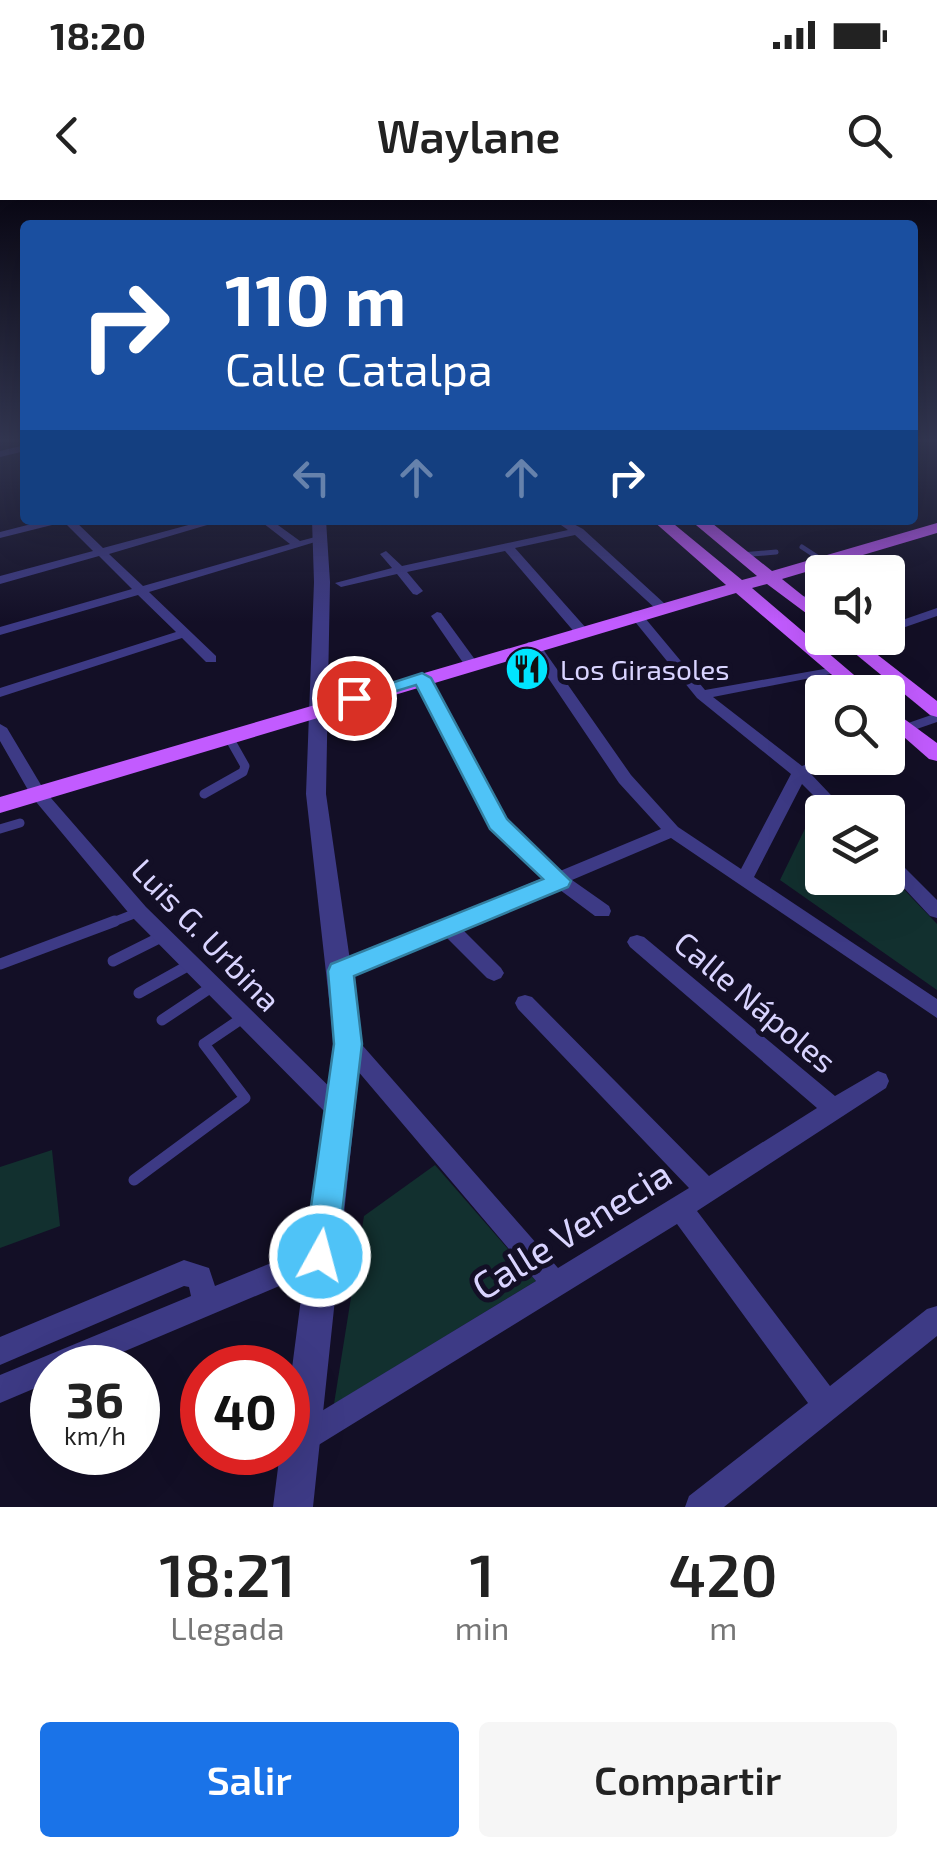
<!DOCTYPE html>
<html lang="es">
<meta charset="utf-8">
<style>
body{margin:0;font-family:"Exo 2",sans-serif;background:#f6f6f6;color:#222;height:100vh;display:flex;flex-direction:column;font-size:38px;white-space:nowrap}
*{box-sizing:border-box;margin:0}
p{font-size:32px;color:#767676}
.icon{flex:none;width:55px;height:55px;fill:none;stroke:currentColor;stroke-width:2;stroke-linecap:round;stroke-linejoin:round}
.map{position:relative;height:1307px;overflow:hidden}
.side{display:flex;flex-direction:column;background:#fff;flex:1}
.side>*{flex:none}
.hud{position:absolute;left:20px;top:20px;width:898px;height:305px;border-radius:10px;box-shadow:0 10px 40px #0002;background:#1a4fa0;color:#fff;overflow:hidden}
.controls{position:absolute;left:805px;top:355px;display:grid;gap:20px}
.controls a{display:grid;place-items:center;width:100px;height:100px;border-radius:10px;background:#fff;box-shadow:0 10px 40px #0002;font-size:50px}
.speed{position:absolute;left:30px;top:1145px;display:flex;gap:20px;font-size:50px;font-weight:700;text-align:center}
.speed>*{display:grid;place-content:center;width:130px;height:130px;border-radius:50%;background:#fff;box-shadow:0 10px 40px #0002;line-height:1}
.speed small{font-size:25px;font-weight:400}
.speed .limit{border:15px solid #d22;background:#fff;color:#111}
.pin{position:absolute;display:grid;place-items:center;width:85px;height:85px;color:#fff;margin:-42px;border:5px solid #fff;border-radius:50%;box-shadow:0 2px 10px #0007}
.me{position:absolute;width:110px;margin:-55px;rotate:7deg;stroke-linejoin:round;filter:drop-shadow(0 0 8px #0008)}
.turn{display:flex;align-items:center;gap:35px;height:210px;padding:0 40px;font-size:45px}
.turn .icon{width:130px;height:130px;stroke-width:2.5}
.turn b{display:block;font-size:70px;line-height:85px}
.lanes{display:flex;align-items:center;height:95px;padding:0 40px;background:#0003;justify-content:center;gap:50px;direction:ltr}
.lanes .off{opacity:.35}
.eta{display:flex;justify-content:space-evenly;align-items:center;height:170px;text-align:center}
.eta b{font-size:60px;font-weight:600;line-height:70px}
.action{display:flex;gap:20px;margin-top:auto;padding:20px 40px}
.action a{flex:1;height:115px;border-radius:10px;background:#1a73e8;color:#fff;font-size:40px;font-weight:600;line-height:115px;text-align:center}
.action a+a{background:#f6f6f6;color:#222}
.status{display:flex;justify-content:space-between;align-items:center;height:70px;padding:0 50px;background:#fff;direction:ltr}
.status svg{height:28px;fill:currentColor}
header{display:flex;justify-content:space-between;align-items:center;height:130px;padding:0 40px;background:#fff;font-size:45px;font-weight:600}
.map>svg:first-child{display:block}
</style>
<div class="status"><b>18:20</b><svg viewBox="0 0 49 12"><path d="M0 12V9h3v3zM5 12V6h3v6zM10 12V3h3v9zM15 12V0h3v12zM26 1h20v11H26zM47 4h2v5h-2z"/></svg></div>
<header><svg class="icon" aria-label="back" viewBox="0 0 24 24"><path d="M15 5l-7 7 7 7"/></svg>Waylane<svg class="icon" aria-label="search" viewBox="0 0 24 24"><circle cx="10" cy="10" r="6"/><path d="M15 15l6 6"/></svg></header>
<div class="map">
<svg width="937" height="1307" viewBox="0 0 937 1307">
<rect width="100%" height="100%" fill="#130f26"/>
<g fill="#12302f">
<polygon points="818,602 828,612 822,612 822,678 888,678 888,673 937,724 937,790 780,680"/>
<polygon points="52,950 60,1026 0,1048 0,967"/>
<polygon points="435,965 536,1081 334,1204 364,1016"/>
</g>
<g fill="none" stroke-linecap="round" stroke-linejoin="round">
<g stroke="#3d3a85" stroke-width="5">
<polyline points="726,320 766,320"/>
<polyline points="802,347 828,364"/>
<polyline points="741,355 776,352"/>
</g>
<g stroke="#3d3a85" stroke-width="6">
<polyline points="824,362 839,372"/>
<polyline points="798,401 822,393"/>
</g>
<g stroke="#3d3a85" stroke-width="9">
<polyline points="204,594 243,572 245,566 228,536"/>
<polyline points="0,629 20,623"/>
<polyline points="108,724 139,712"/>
</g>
<g stroke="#3d3a85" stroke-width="11">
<polyline points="113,761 163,736"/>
<polyline points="0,764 115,721"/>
<polyline points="139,793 191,764"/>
<polyline points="162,820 213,786"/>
<polyline points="134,980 245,898 204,844 244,817"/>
</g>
<g fill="#3d3a85" fill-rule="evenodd">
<polygon points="25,245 25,251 0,257 0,251"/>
<polygon points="47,320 74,320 103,348 207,320 224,320 109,354 143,386 290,344 259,320 271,320 300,341 319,336 325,339 149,392 216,456 216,462 206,462 182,438 0,497 0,488 176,432 138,395 0,435 0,427 132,389 99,356 0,384 0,376 93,351 64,322 0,338 0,332"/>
<polygon points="554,320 566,320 583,329 665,404 665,410 657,410 575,335 515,348 586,428 587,431 581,435 576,434 505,351 407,372 423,391 417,395 413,394 397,374 341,387 335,383 392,368 380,354 386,351 402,366 568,330"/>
<polygon points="937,408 937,416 888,433 888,425"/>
<polygon points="636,411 640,412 705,490 841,466 841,472 836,473 713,497 802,566 824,558 844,558 811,574 847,612 830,612 802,584 754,677 937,799 937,818 671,638 572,680 609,706 611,711 609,716 595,716 556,687 461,728 501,768 504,773 501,778 494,781 487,778 444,735 347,776 340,779 333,776 330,771 333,766 545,677 492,628 414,478 416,475 426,475 428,478 505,621 560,671 661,629 619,583 526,445 528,442 538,442 631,575 678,627 741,669 791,574 697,498 632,418 632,412"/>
<polygon points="437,412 441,413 476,461 476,467 466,467 431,416"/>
<polygon points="937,513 937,522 888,539 888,530"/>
<polygon points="0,524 7,528 44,590 146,707 346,903 349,910 346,917 338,920 330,917 132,717 32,597 0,541"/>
<polygon points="888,655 894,657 937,700 937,718 930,716 888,671"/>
<polygon points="637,735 644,737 835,896 878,871 886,874 889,881 886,888 697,1011 830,1186 927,1109 937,1106 937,1136 724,1307 685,1307 689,1296 808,1203 677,1024 312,1249 302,1254 292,1249 288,1239 292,1229 536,1081 340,850 337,844 340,838 348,835 356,838 558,1068 689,988 518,809 515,803 518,797 525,795 532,797 709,976 817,908 630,747 627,742 630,737"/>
<polygon points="320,1043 329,1047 333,1056 329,1065 85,1168 52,1168 52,1181 0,1203 0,1175 191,1096 189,1087 184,1086 0,1165 0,1137 184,1060 209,1068 215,1086"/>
</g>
<polygon fill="#3d3a85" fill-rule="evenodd" points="312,320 326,320 330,382 326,594 362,844 313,1307 273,1307 280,1252 288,1252 288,1199 334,844 306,594 314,382"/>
<g fill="#c25bff" fill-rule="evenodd">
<polygon points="652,320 669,320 742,380 757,376 690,320 708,320 772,371 937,323 937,333 782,379 822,411 822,425 767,384 752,388 874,492 852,492 736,393 0,613 0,597 726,385"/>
<polygon points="836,438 856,438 937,501 937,517 930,515"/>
<polygon points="888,507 937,543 937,561 929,559 888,523"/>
</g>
</g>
<linearGradient id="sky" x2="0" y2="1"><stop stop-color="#0a0815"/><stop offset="0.57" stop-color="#333752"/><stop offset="1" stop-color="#333752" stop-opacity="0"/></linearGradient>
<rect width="937" height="422" fill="url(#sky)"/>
<polygon fill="#4fc3f7" stroke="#337fa1" stroke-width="2.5" points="422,473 431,478 507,619 571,681 568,687 354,776 362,844 337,1056 332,1068 320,1072 309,1068 304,1056 334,844 328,771 331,764 543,679 490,629 416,485 354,504 345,498"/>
<defs>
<g id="restaurant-disc" transform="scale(2.25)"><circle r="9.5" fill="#00e5ff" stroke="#130f26"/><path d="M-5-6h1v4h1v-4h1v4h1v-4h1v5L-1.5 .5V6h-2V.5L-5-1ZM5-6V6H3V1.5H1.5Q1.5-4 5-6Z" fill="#111"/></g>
</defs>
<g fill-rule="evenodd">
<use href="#restaurant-disc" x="527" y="469"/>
</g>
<g text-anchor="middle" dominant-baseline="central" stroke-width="10" stroke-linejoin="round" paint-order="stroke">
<g font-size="28" fill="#d9d4ff" stroke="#130f26" text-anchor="start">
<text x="560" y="469">Los Girasoles</text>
</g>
<g font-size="32" fill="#d9d4ff" stroke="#130f26">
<text transform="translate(207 734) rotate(46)">Luis G. Urbina</text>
<text transform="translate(756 801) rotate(40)">Calle Nápoles</text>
</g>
<g font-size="38" fill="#d9d4ff" stroke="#130f26">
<text transform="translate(571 1029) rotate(-32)">Calle Venecia</text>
</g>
</g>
</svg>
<div class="controls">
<a><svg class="icon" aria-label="sound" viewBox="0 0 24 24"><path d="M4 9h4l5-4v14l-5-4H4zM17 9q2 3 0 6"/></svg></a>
<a><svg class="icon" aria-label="search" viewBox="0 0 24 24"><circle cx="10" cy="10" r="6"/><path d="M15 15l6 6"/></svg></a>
<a><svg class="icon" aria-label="layers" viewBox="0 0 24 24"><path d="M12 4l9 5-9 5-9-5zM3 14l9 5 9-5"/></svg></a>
</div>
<div class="speed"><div>36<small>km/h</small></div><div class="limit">40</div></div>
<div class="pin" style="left:354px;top:498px;background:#d93025"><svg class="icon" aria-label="arrive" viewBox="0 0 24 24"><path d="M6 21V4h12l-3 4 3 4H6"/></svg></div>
<svg class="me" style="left:320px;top:1056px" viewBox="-20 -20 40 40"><circle r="17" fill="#4fc3f7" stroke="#fff" stroke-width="3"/><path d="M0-11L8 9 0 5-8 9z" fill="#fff"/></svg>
<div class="hud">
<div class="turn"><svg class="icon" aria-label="right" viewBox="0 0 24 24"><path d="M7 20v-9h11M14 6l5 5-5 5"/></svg><div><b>110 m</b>Calle Catalpa</div></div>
<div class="lanes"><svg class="icon off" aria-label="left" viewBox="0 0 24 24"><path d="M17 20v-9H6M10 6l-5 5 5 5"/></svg><svg class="icon off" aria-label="ahead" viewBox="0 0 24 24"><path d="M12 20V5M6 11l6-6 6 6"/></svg><svg class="icon off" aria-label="ahead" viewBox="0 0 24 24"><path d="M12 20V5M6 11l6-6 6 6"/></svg><svg class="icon" aria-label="right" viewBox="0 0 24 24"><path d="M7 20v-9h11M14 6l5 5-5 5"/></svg></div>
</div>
</div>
<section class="side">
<div class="eta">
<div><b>18:21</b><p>Llegada</p></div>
<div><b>1</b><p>min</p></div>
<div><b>420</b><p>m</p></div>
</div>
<div class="action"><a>Salir</a><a>Compartir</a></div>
</section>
